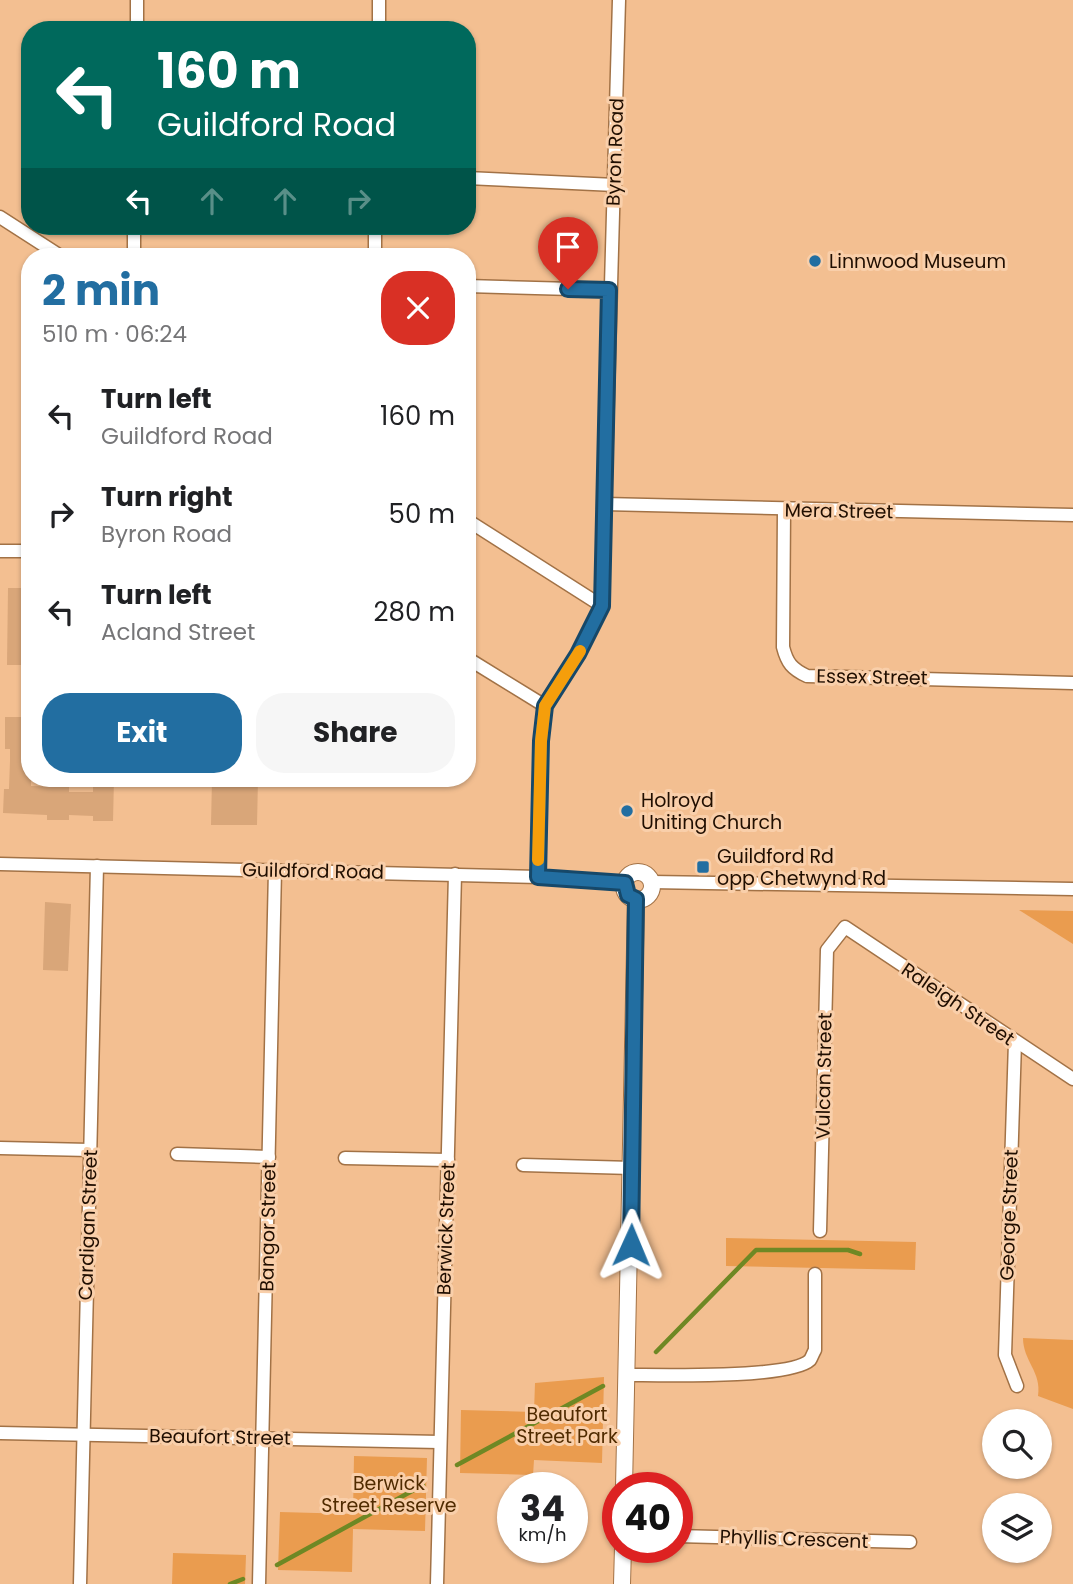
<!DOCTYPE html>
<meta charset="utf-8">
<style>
body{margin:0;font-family:Poppins,sans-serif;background:#f6f6f6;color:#202124;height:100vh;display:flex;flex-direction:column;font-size:26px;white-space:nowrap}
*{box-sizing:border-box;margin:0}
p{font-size:23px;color:#757577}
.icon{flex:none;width:38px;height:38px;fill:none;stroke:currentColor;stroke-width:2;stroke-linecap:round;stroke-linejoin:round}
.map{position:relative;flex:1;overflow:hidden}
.details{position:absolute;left:21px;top:248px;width:455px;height:539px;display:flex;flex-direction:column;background:#fff;border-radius:28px;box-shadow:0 2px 5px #0004}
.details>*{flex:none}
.top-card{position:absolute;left:21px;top:21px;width:455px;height:214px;border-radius:28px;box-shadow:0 2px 5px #0004;background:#00695c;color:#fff;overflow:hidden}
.fabs{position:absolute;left:982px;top:1409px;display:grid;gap:14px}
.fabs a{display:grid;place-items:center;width:70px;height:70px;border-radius:50%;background:#fff;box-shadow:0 2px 5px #0004;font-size:35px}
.speed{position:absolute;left:497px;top:1472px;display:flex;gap:14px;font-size:35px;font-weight:700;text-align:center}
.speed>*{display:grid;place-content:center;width:91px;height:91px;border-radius:50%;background:#fff;box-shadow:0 2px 5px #0004;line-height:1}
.speed small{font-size:18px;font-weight:400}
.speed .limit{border:10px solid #d22;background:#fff;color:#111}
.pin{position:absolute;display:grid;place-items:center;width:60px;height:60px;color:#fff;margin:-72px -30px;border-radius:50% 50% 50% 0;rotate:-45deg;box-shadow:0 0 7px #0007}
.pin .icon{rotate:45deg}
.me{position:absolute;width:77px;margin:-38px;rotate:1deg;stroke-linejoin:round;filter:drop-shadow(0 0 5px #0008)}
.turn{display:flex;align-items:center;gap:24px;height:147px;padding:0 21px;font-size:32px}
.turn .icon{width:91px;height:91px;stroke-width:2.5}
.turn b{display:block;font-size:49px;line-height:60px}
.lanes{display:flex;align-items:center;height:66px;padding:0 21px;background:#0003;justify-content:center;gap:35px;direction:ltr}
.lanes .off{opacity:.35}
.round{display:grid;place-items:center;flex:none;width:74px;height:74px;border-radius:28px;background:#f6f6f6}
.head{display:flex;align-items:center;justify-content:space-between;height:119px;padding:0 21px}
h1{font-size:42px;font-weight:700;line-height:52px;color:#226ea1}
.button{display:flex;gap:14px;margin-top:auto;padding:14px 21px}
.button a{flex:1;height:80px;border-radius:28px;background:#226ea1;color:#fff;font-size:28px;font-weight:700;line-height:80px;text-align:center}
.button a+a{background:#f6f6f6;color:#202124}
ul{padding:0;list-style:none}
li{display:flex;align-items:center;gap:21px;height:98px;padding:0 21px}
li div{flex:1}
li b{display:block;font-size:26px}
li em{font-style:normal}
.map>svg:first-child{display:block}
</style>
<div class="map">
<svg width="1073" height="1584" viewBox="0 0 1073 1584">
<rect width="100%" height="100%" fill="#f3bf91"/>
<g fill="#ea9c4f">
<polygon points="1019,910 1073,911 1073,944"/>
<polygon points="726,1238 916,1242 915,1270 726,1266"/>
<path d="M1023,1338L1073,1340V1409L1038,1396C1042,1372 1023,1361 1023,1338Z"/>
<polygon points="604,1377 602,1463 534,1460 533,1475 460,1473 461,1410 534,1412 535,1383"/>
<polygon points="354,1456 427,1458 425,1531 353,1529 352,1572 278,1570 280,1512 353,1514"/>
<polygon points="173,1553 246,1555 245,1584 172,1584"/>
</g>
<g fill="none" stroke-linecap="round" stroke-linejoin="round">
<g stroke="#6e8824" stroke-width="4.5">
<polyline points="656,1352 756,1250 848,1250 860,1254"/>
<polyline points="457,1465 603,1386"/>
<polyline points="277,1565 423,1485"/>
<polyline points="230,1584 243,1579"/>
</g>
</g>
<g fill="#d9a679">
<polygon points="8,588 30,588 29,665 7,665"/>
<polygon points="5,717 30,717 31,786 69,787 69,792 93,792 93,779 114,779 113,821 93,821 93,816 69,815 69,820 47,820 47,815 3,813 4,789 9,789 10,761 10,749 5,749"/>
<polygon points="212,779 258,779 257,825 211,825"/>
<polygon points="45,902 71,904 68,971 43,970"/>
</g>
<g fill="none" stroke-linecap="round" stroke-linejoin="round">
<g stroke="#a27246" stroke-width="15">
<g id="minor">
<polyline points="137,30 137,0"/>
<polyline points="379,30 379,0"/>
<polyline points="467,178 615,185"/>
<polyline points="0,217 62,257"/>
<polyline points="134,226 134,257"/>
<polyline points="375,257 375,226"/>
<polyline points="467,286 609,290"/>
<polyline points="604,504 1073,515"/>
<path d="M784,510L783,647C787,663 792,669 807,676L1073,683"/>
<polyline points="467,520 602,606"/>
<polyline points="0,551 30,551"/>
<polyline points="467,658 545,706"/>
<polyline points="0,864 539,877 625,883"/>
<polyline points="539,877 541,741 545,706 578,654 602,606 619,0"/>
<polyline points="651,882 1073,889"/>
<polyline points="1015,1042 1005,1355 1017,1386"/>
<polyline points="0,1148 90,1150"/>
<polyline points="177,1154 269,1157"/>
<polyline points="345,1158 448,1160"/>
<polyline points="523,1165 632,1168"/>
<polyline points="820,1231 827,950 845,927 1073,1079"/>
<path d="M628,1375C659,1375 790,1379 810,1360C812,1357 813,1353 815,1350V1274"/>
<polyline points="0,1433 440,1442"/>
<polyline points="677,1536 910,1542"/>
<polyline points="80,1584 97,866"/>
<polyline points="259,1584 275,870"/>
<polyline points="437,1584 455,874"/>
</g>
</g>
<g stroke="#a27246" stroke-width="18">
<g id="tertiary">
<circle cx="638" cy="886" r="14"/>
<polyline points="624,1488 636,899"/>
<polyline points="622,1584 623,1547"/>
</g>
</g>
<use href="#minor" stroke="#fff" stroke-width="12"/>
<use href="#tertiary" stroke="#fff" stroke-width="16"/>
</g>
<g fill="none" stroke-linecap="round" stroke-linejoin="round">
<g stroke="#164869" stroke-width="18">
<polyline id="route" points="568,289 609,290 602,606 578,654 545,706 541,741 538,877 625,883 628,895 636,899 631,1245"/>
</g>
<use href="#route" stroke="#226ea1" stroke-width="12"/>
<polyline stroke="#f59e0b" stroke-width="12" points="538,860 541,741 545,706 580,651"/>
</g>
<g fill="#226ea1" stroke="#f9cfaa" stroke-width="2.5">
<circle cx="815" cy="261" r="7"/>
<circle cx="627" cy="811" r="7"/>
<rect x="696" y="860" width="14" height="14" rx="3.5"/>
</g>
<g text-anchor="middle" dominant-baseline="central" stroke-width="6" stroke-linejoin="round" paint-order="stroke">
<g font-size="19" fill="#200e00" stroke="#f9cfaa">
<text transform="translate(615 152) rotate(-88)">Byron Road</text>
<text transform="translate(839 511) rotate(1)">Mera Street</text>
<text transform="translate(872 677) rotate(1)">Essex Street</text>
<text transform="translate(313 871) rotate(1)">Guildford Road</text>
<text transform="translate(958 1004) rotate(34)">Raleigh Street</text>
<text transform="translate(824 1076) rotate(-89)">Vulcan Street</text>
<text transform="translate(1009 1215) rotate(-88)">George Street</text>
<text transform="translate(88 1225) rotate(-88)">Cardigan Street</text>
<text transform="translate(268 1227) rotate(-89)">Bangor Street</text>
<text transform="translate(446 1229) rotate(-88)">Berwick Street</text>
<text transform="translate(220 1437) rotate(1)">Beaufort Street</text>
<text transform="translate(794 1539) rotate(2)">Phyllis Crescent</text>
</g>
<g font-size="19" fill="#200e00" stroke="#f9cfaa" text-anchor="start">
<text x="829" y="261">Linnwood Museum</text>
<text x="641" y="800">Holroyd<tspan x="641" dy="22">Uniting Church</tspan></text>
<text x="717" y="856">Guildford Rd<tspan x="717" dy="22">opp Chetwynd Rd</tspan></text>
</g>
<g font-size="19" fill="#502b00" stroke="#f9cfaa">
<text x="567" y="1414">Beaufort<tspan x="567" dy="22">Street Park</tspan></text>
<text x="389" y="1483">Berwick<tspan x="389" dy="22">Street Reserve</tspan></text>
</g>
</g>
</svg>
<div class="fabs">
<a><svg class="icon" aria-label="search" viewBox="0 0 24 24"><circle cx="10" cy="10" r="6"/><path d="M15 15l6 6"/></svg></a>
<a><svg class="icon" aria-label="layers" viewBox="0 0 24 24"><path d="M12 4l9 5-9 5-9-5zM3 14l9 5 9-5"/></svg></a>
</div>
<div class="speed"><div>34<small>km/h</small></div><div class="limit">40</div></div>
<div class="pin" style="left:568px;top:289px;background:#d93025"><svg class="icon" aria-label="arrive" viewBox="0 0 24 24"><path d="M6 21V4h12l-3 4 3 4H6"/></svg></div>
<svg class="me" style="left:631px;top:1245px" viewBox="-20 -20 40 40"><path d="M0-17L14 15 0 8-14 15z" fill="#226ea1" stroke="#fff" stroke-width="4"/></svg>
<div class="top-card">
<div class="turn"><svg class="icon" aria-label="left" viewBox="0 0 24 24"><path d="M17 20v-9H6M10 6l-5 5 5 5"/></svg><div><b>160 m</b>Guildford Road</div></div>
<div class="lanes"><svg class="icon" aria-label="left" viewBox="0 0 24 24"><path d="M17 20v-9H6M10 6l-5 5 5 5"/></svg><svg class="icon off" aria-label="ahead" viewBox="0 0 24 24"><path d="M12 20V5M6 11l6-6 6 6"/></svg><svg class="icon off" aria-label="ahead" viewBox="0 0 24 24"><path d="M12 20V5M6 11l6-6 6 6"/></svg><svg class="icon off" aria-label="right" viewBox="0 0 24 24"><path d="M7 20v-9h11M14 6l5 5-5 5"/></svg></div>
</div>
<section class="details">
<div class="head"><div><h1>2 min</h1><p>510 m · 06:24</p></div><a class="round" style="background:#d93025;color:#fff"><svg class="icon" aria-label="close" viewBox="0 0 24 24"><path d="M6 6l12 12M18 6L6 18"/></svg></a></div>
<ul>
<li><svg class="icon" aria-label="left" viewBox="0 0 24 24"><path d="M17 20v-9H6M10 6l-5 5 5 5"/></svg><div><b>Turn left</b><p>Guildford Road</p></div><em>160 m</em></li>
<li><svg class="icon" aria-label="right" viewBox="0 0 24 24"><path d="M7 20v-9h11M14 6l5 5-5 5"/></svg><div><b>Turn right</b><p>Byron Road</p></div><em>50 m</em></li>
<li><svg class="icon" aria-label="left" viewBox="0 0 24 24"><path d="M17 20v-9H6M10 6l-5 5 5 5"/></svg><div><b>Turn left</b><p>Acland Street</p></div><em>280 m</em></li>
</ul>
<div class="button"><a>Exit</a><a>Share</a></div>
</section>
</div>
